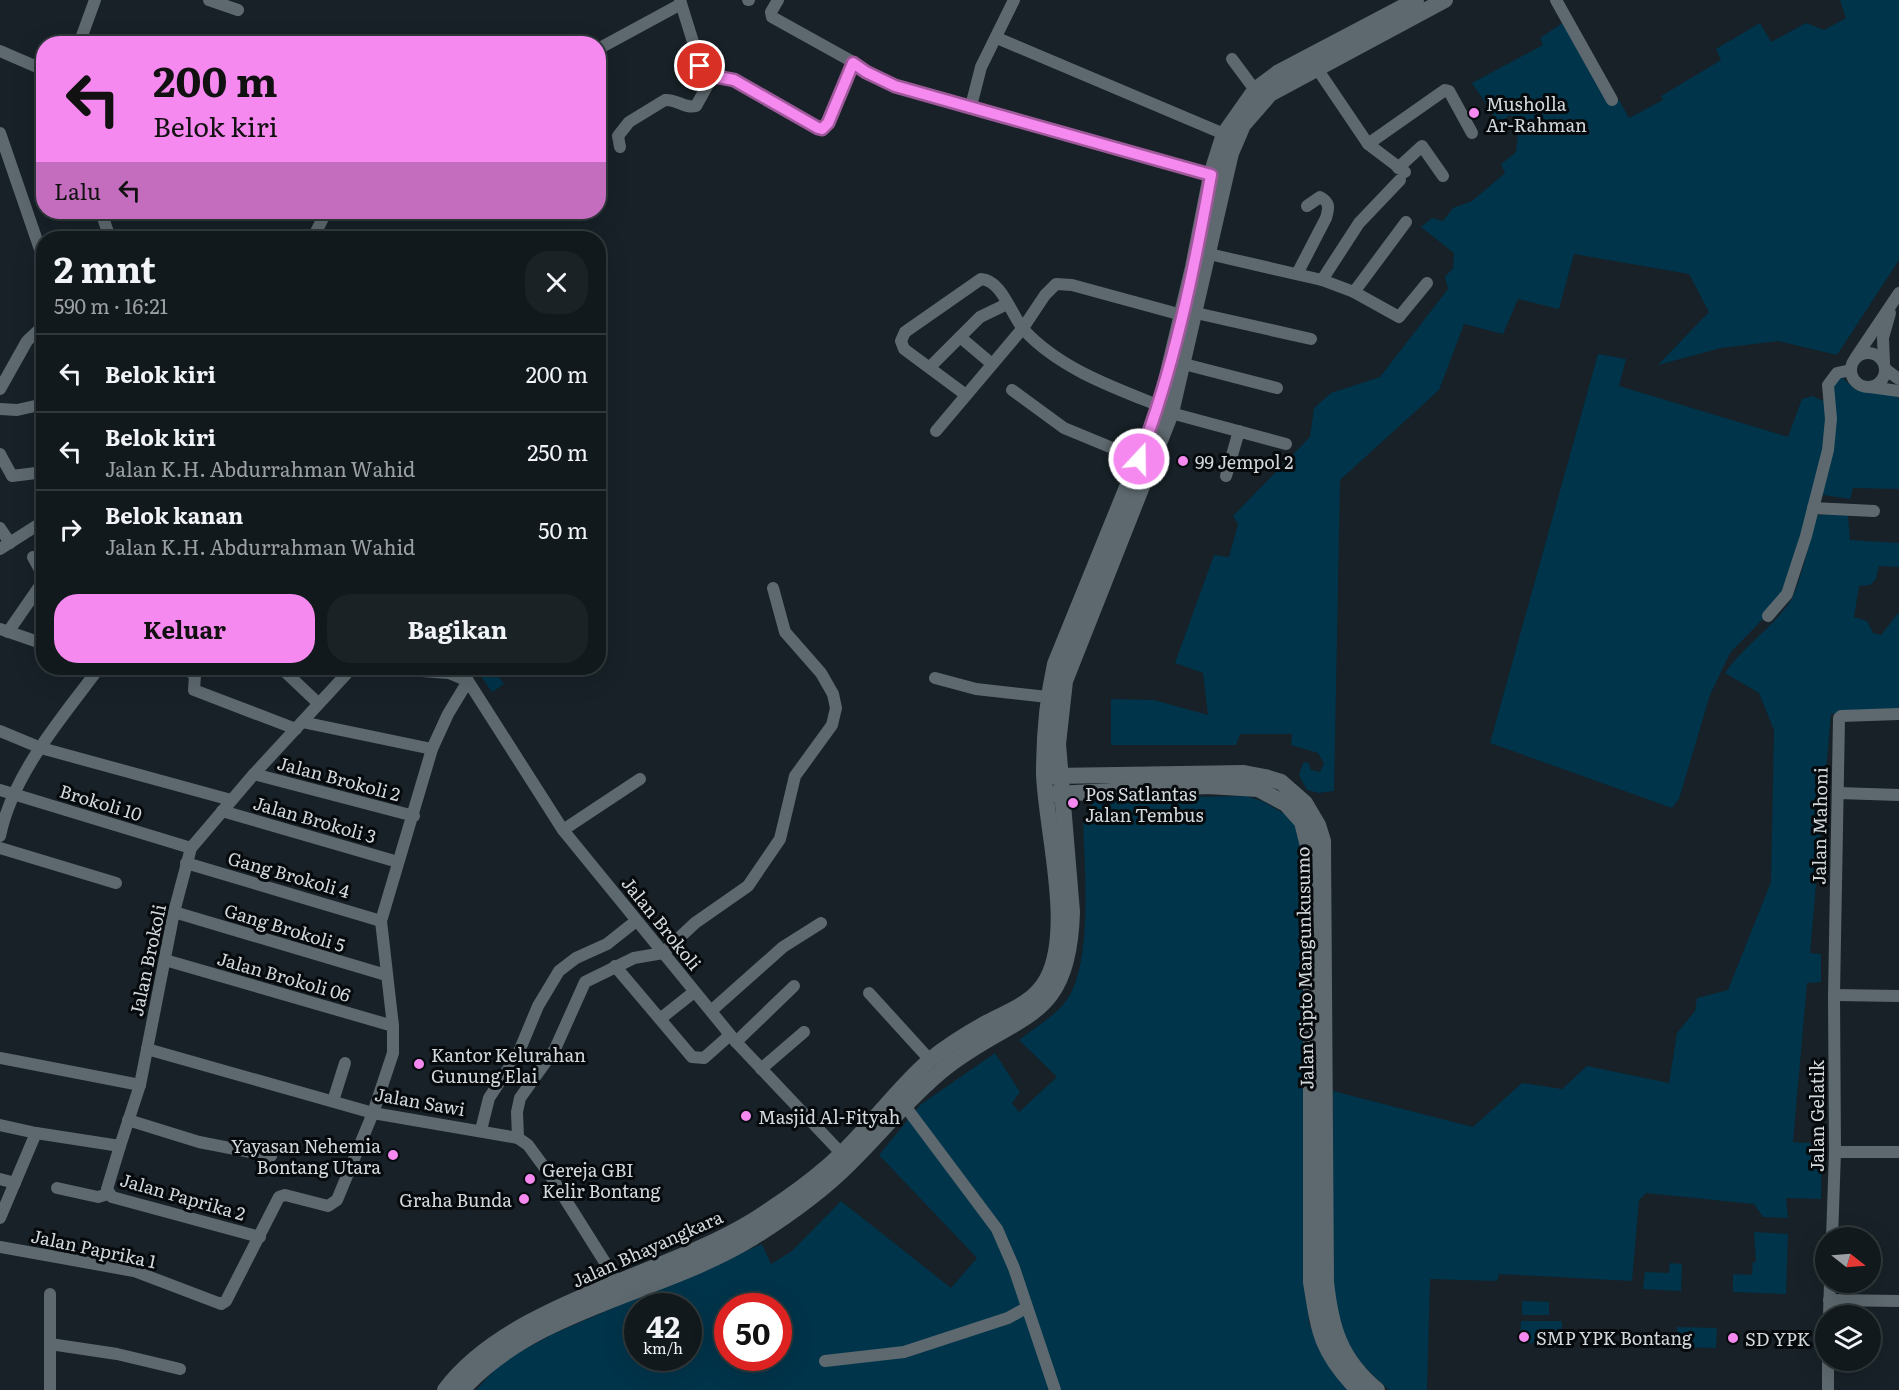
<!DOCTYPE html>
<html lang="id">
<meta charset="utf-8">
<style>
body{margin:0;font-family:Literata,serif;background:#1a2226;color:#f1f3f6;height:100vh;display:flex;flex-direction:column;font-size:22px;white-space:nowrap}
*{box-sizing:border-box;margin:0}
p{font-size:20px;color:#9ca0a4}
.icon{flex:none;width:33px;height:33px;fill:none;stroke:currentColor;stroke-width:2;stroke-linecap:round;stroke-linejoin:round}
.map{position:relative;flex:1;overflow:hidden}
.sheet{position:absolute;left:36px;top:231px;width:570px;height:444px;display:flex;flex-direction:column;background:#11191d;border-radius:24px;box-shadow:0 6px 24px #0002,0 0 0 2px #30383b}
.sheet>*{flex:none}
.hud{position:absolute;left:36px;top:36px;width:570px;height:183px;border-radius:24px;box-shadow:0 6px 24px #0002,0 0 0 2px #30383b;background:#f589ef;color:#111;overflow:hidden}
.needle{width:39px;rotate:107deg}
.tools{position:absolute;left:1815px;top:1227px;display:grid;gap:12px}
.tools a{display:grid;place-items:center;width:66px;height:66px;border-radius:50%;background:#11191d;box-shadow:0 6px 24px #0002,0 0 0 2px #30383b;font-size:30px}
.speed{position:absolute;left:624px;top:1293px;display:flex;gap:12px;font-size:30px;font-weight:700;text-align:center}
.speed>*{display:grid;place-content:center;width:78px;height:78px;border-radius:50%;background:#11191d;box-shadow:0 6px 24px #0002,0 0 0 2px #30383b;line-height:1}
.speed small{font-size:15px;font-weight:400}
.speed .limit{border:9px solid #d22;background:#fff;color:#111}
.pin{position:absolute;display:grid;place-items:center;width:51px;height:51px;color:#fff;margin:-26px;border:3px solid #fff;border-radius:50%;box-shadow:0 2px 6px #0007}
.me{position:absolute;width:66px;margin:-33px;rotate:21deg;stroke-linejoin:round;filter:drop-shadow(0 0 4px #0008)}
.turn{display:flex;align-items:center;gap:21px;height:126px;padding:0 18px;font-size:27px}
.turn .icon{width:78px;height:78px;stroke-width:2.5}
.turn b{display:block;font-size:42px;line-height:51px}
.then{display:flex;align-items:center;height:57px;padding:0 18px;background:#0003;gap:12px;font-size:22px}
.round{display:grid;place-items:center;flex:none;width:63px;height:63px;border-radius:24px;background:#1a2226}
.overview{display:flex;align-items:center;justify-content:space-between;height:102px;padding:0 18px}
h1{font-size:36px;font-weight:700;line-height:45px}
.primary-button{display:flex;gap:12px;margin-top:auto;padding:12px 18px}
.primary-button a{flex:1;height:69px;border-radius:24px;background:#f589ef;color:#111;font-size:24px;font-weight:700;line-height:69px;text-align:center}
.primary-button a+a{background:#1a2226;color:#f1f3f6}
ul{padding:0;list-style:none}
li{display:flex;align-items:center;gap:18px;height:78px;padding:0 18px;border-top:2px solid #30383b}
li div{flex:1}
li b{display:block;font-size:22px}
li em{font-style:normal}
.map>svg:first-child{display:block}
</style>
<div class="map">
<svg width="1899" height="1390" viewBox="0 0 1899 1390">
<rect width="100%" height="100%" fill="#172127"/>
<g fill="#00344a" fill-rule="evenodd">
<polygon points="1840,0 1899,0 1899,260 1837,355 1778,341 1721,348 1658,365 1709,312 1689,274 1574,254 1559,309 1518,299 1503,334 1464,324 1439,390 1340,480 1334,791 1319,793 1307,790 1299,775 1303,763 1308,762 1311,770 1320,772 1324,763 1318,753 1291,745 1292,734 1240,734 1236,745 1111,745 1111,699 1154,700 1208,715 1203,673 1175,663 1214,555 1229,557 1238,524 1233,516 1310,437 1314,408 1331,393 1380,377 1448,289 1445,277 1453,268 1454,253 1421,227 1432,218 1443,221 1453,208 1472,201 1505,173 1501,164 1516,152 1519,123 1510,115 1499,123 1472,83 1543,45 1540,38 1564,22 1611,104 1619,100 1629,118 1663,100 1661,96 1721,60 1716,49 1760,23 1771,42 1806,23 1824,30 1846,18"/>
<polygon points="1598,354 1626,359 1619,386 1788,437 1802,399 1812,396 1828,403 1837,373 1856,390 1899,395 1899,489 1853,488 1850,499 1817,494 1787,594 1730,653 1710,695 1679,799 1672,808 1490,743"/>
<path d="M1817,515H1848L1850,540L1899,543V567L1879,566L1876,579L1870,585L1859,586L1854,617L1867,621L1873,633L1881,635L1899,612V709L1831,714L1810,953L1821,954V982L1807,983L1793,1142L1822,1144L1821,1199L1786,1198L1788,1218L1763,1217L1754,1204L1646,1193L1639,1200L1632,1281L1499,1274L1497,1281L1430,1279L1427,1390H1389C1363,1367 1345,1347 1333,1314V1091L1473,1127L1522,1083L1562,1089L1587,1066L1669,1083L1677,1033L1695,1011L1697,998L1728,990L1771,882L1774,730L1759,693L1725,673C1743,646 1773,628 1791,600C1800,585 1811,535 1817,515Z"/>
<polygon points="479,668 493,668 504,684 492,692 476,669"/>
<path d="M1246,796L1262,801L1290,817L1305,837L1302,909L1305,1261L1309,1323L1321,1352L1347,1390H476L503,1361L553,1334L762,1244L771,1264L792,1251L841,1201L951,1288L977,1258L879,1155L920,1105L995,1053L1020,1092L1012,1103L1019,1112L1057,1077L1019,1040C1034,1028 1055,1016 1066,1001C1094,963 1084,865 1083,818L1092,816L1091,799ZM638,1306H688V1358H638ZM728,1306H778V1358H728Z"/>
<polygon points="1754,1232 1788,1234 1786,1294 1733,1292 1733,1274 1752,1275 1753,1262 1756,1262"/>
<polygon points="1670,1263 1682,1264 1681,1291 1643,1289 1645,1272 1669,1273"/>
<polygon points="1522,1301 1549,1302 1549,1315 1522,1315"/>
<polygon points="1521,1321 1562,1321 1562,1344 1520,1343"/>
<polygon points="1677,1327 1717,1328 1716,1348 1677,1347"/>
</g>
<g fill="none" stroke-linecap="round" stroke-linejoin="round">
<g stroke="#5d696f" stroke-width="12">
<polyline points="209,0 238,10"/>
<polyline points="680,0 702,71 712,77 734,80 818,128 822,129 828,123 853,62 866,72 895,86 1211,175"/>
<polyline points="748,0 749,0"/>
<polyline points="778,0 771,12 772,17 853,62"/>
<polyline points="1556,0 1612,100"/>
<polyline points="997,38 1224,134"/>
<polyline points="79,44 95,0"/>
<polyline points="598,49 681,4"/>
<polyline points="0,51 44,70"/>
<polyline points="1232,59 1255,90"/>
<polyline points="1316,67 1368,144 1445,90 1449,91 1472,133"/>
<polyline points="971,106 981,67 1014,0"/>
<polyline points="0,133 44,261"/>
<polyline points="1368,144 1405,172"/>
<path d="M620,147L618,136L629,122L665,100C677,99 685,109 696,106L712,77"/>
<polyline points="1398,168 1422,146 1443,176"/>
<polyline points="101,212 110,238"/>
<polyline points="313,238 326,212"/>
<polyline points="1209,254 1322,280 1354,292 1399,317 1427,283"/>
<path d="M1297,274L1326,218C1329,208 1330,202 1320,197L1307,206"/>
<polyline points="1322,280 1359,223 1400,180"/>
<polyline points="1354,292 1406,222"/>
<polyline points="1196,313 1311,339"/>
<polyline points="960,337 992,364"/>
<circle cx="1868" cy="370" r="17"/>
<polyline points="1856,357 1899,293"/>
<polyline points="1884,362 1883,338 1890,313"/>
<polyline points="1184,364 1277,388"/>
<polyline points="930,367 980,317 1007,304"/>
<polyline points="1885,369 1899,379"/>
<polyline points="1870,387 1899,391"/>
<polyline points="0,389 27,341 44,325"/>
<polyline points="1012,390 1064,428 1139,459"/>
<path d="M966,395L904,349L901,341L905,332L981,279C1002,280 1011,315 1024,330C1059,368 1112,387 1160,406"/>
<polyline points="0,409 17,410 44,404"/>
<polyline points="1171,413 1286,444"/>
<polyline points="936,431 1023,328 1045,295 1056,284 1072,285 1182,315"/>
<polyline points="0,454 12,476 44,472"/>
<polyline points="1226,476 1239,431"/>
<polyline points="1813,508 1874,511"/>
<polyline points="0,528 10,543"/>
<polyline points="0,549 44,521"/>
<polyline points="33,557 44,577"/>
<polyline points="1768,616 1787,594 1806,536 1828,450 1831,419 1828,385 1837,373 1851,370"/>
<polyline points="0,629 44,644"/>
<polyline points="8,632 44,580"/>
<polyline points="185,668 195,675 194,690 296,729"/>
<polyline points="281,668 318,703"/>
<polyline points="381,668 449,673 468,681 563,830 736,1042 841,1153"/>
<polyline points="935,678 976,689 1048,697"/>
<polyline points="302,722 432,749"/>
<polyline points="0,731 41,748 231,800"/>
<polyline points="254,774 414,816"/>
<polyline points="0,790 191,848"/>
<polyline points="1838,793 1899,795"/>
<polyline points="222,811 398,862"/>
<polyline points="563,830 640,779"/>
<path d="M0,836C13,773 62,718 99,668"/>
<polyline points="0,848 116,883"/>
<polyline points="186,863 381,921"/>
<polyline points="174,912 386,975"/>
<polyline points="165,960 393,1026"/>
<polyline points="615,966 692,1057 704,1058 730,1035"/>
<polyline points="869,993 930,1060"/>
<polyline points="1834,995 1899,996"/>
<polyline points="711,1011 783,947 821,923"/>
<polyline points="660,1019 694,992"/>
<polyline points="736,1042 794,986"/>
<polyline points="147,1049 373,1113 518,1138 528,1145 550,1175 618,1283"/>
<polyline points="0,1058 140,1085"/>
<polyline points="761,1069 804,1032"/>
<polyline points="333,1101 345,1063"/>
<polyline points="905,1106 997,1229 1014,1268 1055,1390"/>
<polyline points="128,1120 199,1142 271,1156"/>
<polyline points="0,1125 36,1133"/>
<polyline points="481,1130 489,1098 518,1054 538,1006 559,971 576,958 607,944 636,921"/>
<polyline points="518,1138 517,1112 520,1098 555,1049 585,982 634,958 663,953 695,923 748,886 780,839 795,776 832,725 836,708 833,694 821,673 785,632 773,588"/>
<polyline points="120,1146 107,1189 112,1197 260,1237"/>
<polyline points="1835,1152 1899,1152"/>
<polyline points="0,1179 15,1183"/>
<polyline points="57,1188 98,1197 108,1194"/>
<polyline points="0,1218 36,1133 120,1146 140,1085 174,912 191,848 254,774 350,670 357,668"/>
<polyline points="1832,1238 1835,1152 1834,995 1839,718 1841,716 1899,714"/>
<polyline points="0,1247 134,1271 221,1304 226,1301 279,1197 285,1195 328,1206 337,1200 373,1113 393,1053 393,1026 381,921 432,749 448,714 468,681"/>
<polyline points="1829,1300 1899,1301"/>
<polyline points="1829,1316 1830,1282"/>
<polyline points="50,1344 117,1354 180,1369"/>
<polyline points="825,1361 904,1352 1008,1318 1026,1308"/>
<polyline points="50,1390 50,1294"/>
<polyline points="1828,1390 1828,1360"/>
</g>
<g stroke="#5d696f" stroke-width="16">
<path d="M1052,776L1244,773L1265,777L1281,782L1305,803L1318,825L1323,841L1326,1282C1331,1328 1340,1359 1377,1390"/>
<path d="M1055,794L1208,786L1258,789L1286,804L1302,822L1310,854L1311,874V1282C1319,1333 1321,1351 1358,1390"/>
<path d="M445,1390C510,1303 662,1277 754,1220C779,1204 804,1187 827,1167C865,1135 893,1092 930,1060C947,1046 968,1033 988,1022C1009,1011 1034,1003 1047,979C1074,928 1046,831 1044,774C1044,737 1047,700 1055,664L1160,406L1193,267L1211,175L1224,134L1255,90L1279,72L1416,0"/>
<path d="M462,1390C537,1307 662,1294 754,1237C787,1216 820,1193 848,1165C880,1134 909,1097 944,1069C1017,1011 1069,1025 1072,912L1058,744L1065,681L1171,413L1231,153L1243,125L1270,94L1445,0"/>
</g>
</g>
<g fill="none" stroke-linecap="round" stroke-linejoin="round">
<g stroke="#9f599b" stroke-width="15">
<path id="route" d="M700,66L707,75L734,80L818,128L822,129L828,123L853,63L866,72L895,86L1211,175C1194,271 1174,368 1139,459"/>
</g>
<use href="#route" stroke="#f589ef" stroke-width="10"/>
</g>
<g fill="#f589ef" stroke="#060a0d" stroke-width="2">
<circle cx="1474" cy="113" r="6"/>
<circle cx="1183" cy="461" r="6"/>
<circle cx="1073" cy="803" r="6"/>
<circle cx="419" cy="1064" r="6"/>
<circle cx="746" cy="1116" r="6"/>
<circle cx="393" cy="1155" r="6"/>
<circle cx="530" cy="1179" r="6"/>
<circle cx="524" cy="1199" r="6"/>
<circle cx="1524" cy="1337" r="6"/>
<circle cx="1733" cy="1338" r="6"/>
</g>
<g text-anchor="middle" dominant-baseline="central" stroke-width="6" stroke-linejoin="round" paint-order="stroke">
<g font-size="18" fill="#d2d8dc" stroke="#060a0d" text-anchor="start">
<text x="1486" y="103">Musholla<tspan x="1486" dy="21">Ar-Rahman</tspan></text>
<text x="1195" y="461">99 Jempol 2</text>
<text x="1085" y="793">Pos Satlantas<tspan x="1085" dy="21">Jalan Tembus</tspan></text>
<text x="431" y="1054">Kantor Kelurahan<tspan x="431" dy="21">Gunung Elai</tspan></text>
<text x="758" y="1116">Masjid Al-Fityah</text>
<text x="381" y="1145" text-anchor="end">Yayasan Nehemia<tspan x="381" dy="21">Bontang Utara</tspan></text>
<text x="542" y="1169">Gereja GBI<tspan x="542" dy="21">Kelir Bontang</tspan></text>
<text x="512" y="1199" text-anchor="end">Graha Bunda</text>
<text x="1536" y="1337">SMP YPK Bontang</text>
<text x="1745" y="1338">SD YPK</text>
</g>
<g font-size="18" fill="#d2d8dc" stroke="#060a0d">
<text transform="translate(339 778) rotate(15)">Jalan Brokoli 2</text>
<text transform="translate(101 802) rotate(17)">Brokoli 10</text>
<text transform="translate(315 819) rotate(16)">Jalan Brokoli 3</text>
<text transform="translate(1819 826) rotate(-89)">Jalan Mahoni</text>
<text transform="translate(289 874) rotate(16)">Gang Brokoli 4</text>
<text transform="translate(662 923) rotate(51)">Jalan Brokoli</text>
<text transform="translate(285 927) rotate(17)">Gang Brokoli 5</text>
<text transform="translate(147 960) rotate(-78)">Jalan Brokoli</text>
<text transform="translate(1304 968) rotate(-91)">Jalan Cipto Mangunkusumo</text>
<text transform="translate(284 976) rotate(16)">Jalan Brokoli 06</text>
<text transform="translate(420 1101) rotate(10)">Jalan Sawi</text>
<text transform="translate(1816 1116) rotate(-90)">Jalan Gelatik</text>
<text transform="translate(183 1196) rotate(16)">Jalan Paprika 2</text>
<text transform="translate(94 1248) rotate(12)">Jalan Paprika 1</text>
<text transform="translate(647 1248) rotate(-24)">Jalan Bhayangkara</text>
</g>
</g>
</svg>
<div class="tools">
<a><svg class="needle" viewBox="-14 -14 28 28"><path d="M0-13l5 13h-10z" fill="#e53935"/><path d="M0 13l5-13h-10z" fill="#9ca0a4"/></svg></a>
<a><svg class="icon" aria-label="layers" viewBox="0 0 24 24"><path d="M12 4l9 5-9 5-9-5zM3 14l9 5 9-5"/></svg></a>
</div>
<div class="speed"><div>42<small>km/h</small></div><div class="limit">50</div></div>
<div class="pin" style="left:700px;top:66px;background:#d93025"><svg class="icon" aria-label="arrive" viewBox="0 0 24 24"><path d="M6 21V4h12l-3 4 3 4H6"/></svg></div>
<svg class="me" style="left:1139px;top:459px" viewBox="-20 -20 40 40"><circle r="17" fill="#f589ef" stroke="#fff" stroke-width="3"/><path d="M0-11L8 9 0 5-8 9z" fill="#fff"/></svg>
<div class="hud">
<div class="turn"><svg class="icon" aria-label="left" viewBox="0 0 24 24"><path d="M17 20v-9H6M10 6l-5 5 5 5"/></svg><div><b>200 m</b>Belok kiri</div></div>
<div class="then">Lalu<svg class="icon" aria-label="left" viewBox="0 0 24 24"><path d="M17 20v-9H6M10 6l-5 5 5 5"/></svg></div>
</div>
<section class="sheet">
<div class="overview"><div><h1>2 mnt</h1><p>590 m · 16:21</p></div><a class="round"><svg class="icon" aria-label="close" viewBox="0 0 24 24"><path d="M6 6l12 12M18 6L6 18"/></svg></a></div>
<ul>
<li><svg class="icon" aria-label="left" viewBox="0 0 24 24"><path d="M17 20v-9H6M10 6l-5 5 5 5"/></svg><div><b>Belok kiri</b></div><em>200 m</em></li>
<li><svg class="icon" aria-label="left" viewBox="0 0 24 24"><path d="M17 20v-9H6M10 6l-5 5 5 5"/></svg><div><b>Belok kiri</b><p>Jalan K.H. Abdurrahman Wahid</p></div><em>250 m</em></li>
<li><svg class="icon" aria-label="right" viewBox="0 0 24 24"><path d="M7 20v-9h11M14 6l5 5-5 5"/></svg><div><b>Belok kanan</b><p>Jalan K.H. Abdurrahman Wahid</p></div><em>50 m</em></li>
</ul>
<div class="primary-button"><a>Keluar</a><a>Bagikan</a></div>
</section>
</div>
